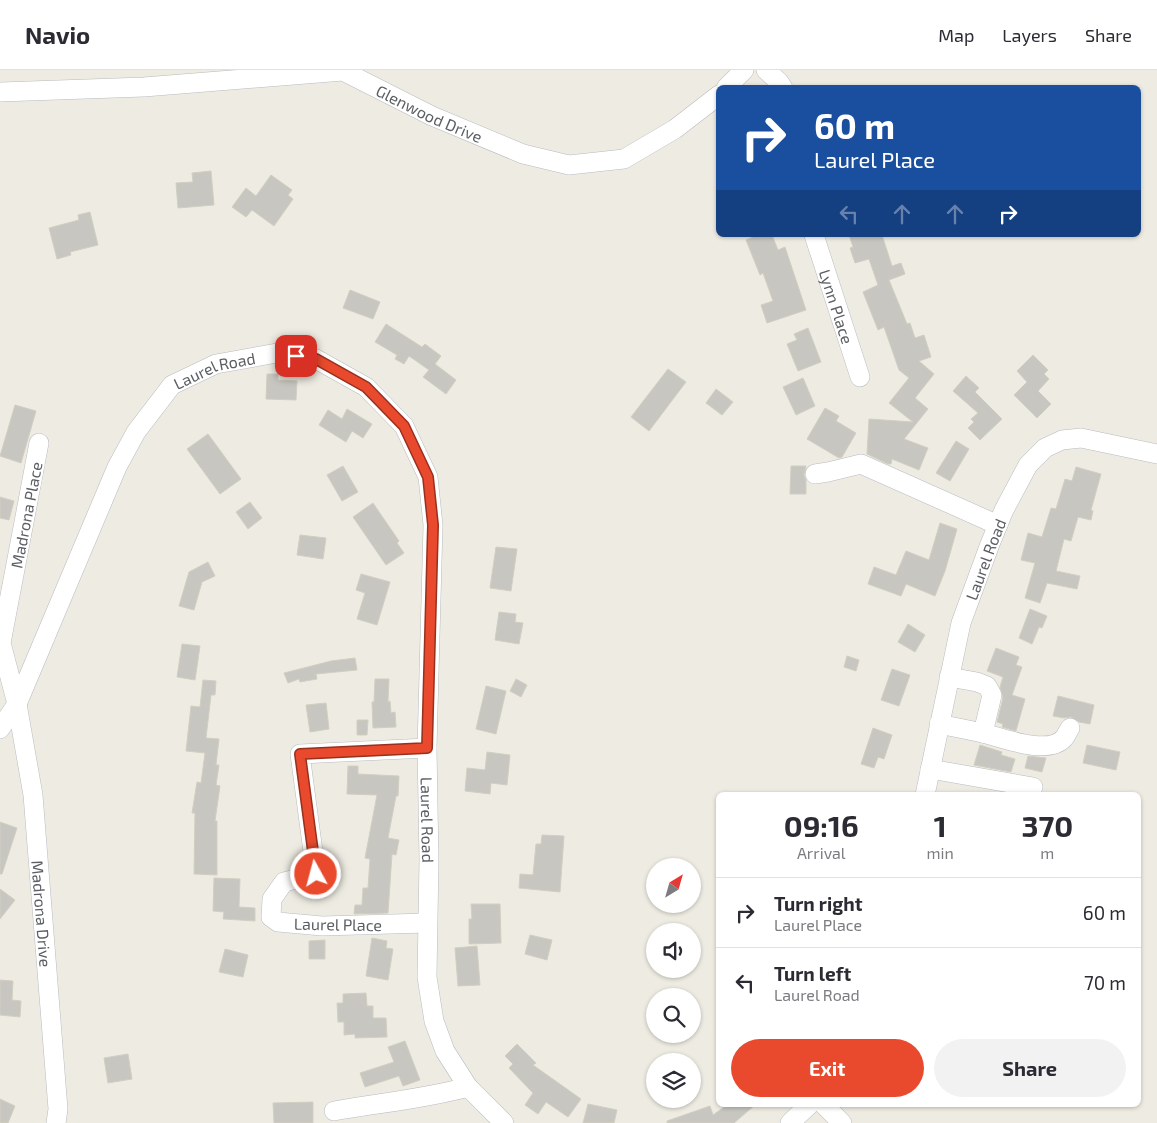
<!DOCTYPE html>
<style>
body{margin:0;font-family:"Exo 2",sans-serif;background:#f2f2f3;color:#2b2b33;height:100vh;display:flex;flex-direction:column;font-size:19px;white-space:nowrap}
*{box-sizing:border-box;margin:0}
p{font-size:16px;color:#7c7c81}
.icon{flex:none;width:28px;height:28px;fill:none;stroke:currentColor;stroke-width:2;stroke-linecap:round;stroke-linejoin:round}
.map{position:relative;flex:1;overflow:hidden}
.details{position:absolute;left:716px;top:722px;width:425px;height:315px;display:flex;flex-direction:column;background:#fff;border-radius:8px;box-shadow:0 1px 4px #0004}
.details>*{flex:none}
.guide{position:absolute;left:716px;top:15px;width:425px;height:152px;border-radius:8px;box-shadow:0 1px 4px #0004;background:#1a4fa0;color:#fff;overflow:hidden}
.needle{width:32px;rotate:37deg}
.buttons{position:absolute;left:646px;top:788px;display:grid;gap:10px}
.buttons a{display:grid;place-items:center;width:55px;height:55px;border-radius:50%;background:#fff;box-shadow:0 1px 4px #0004;font-size:25px}
.pin{position:absolute;display:grid;place-items:center;width:42px;height:42px;color:#fff;margin:-21px;border-radius:10px;box-shadow:0 2px 8px #0006}
.me{position:absolute;width:55px;margin:-28px;rotate:353deg;stroke-linejoin:round;filter:drop-shadow(0 0 4px #0008)}
.turn{display:flex;align-items:center;gap:18px;height:105px;padding:0 15px;font-size:22px}
.turn .icon{width:65px;height:65px;stroke-width:2.5}
.turn b{display:block;font-size:35px;line-height:42px}
.lanes{display:flex;align-items:center;height:48px;padding:0 15px;background:#0003;justify-content:center;gap:25px;direction:ltr}
.lanes .off{opacity:.35}
.eta{display:flex;justify-content:space-evenly;align-items:center;height:85px;text-align:center}
.eta b{font-size:30px;font-weight:700;line-height:35px}
.button{display:flex;gap:10px;margin-top:auto;padding:10px 15px}
.button a{flex:1;height:58px;border-radius:30px;background:#e94a2d;color:#fff;font-size:20px;font-weight:700;line-height:58px;text-align:center}
.button a+a{background:#f2f2f3;color:#2b2b33}
ul{padding:0;list-style:none}
li{display:flex;align-items:center;gap:15px;height:70px;padding:0 15px;border-top:1px solid #e1e1e2}
li div{flex:1}
li b{display:block;font-size:19px}
li em{font-style:normal}
header{display:flex;align-items:center;gap:30px;box-sizing:border-box;height:70px;padding:0 25px;background:#fff;border-bottom:1px solid #e1e1e2}
header strong{font-size:24px}
nav{display:flex;gap:28px;margin-inline-start:auto;font-size:18px}
.map>svg:first-child{display:block}
</style>
<header>
<strong>Navio</strong>
<nav><a>Map</a><a>Layers</a><a>Share</a></nav>
</header>
<div class="map">
<svg width="1157" height="1053" viewBox="0 0 1157 1053">
<rect width="100%" height="100%" fill="#eeece2"/>
<g fill="#c8c6c0" stroke="#d2cec1">
<polygon points="211,101 214,135 178,138 176,113 193,112 192,103"/>
<polygon points="271,105 292,120 288,125 293,129 274,156 252,140 246,147 232,137 246,118 256,126"/>
<polygon points="90,142 98,175 70,182 71,185 57,189 49,158 79,150 78,145"/>
<polygon points="758,165 772,165 778,180 785,177 806,240 767,253 761,235 773,231 763,203 760,205 746,170"/>
<polygon points="849,165 882,165 892,196 901,193 905,204 889,210 907,254 910,253 915,268 924,265 931,287 919,291 934,304 915,328 928,339 904,369 928,378 919,400 892,389 891,394 888,394 867,384 869,349 913,352 889,333 909,308 899,300 884,257 878,260 863,222 878,215 869,189 855,193 850,178 853,177"/>
<polygon points="350,220 380,232 373,249 343,238"/>
<polygon points="386,254 422,277 425,274 441,286 435,294 456,310 446,324 423,307 429,300 409,286 404,294 395,289 397,285 375,272"/>
<polygon points="808,258 821,292 798,301 787,274 797,270 794,264"/>
<polygon points="1033,285 1048,300 1044,304 1049,309 1038,321 1051,334 1037,348 1014,325 1027,312 1017,301"/>
<polygon points="668,299 686,312 649,361 631,347"/>
<polygon points="267,304 278,304 278,310 297,311 296,330 266,329"/>
<polygon points="966,306 979,318 975,322 1002,349 980,370 968,358 974,352 971,349 978,343 953,321"/>
<polygon points="803,308 815,336 796,345 783,317"/>
<polygon points="716,319 733,332 722,345 706,333"/>
<polygon points="15,335 36,341 21,393 0,386"/>
<polygon points="825,338 839,346 836,351 856,363 842,387 839,388 807,369"/>
<polygon points="347,339 372,354 363,368 352,361 346,372 319,355 328,340 342,349"/>
<polygon points="208,364 241,409 220,424 187,379"/>
<polygon points="956,371 969,379 950,411 936,403"/>
<polygon points="343,396 358,422 342,431 327,405"/>
<polygon points="791,396 806,396 804,405 806,410 806,424 790,424"/>
<polygon points="1076,397 1101,404 1091,440 1093,441 1091,450 1078,447 1071,471 1064,469 1056,501 1080,506 1077,519 1047,513 1040,533 1025,528 1035,493 1021,490 1028,463 1042,467 1051,438 1056,439 1065,409 1072,411"/>
<polygon points="0,427 14,431 9,450 0,448"/>
<polygon points="250,432 262,448 248,459 236,442"/>
<polygon points="373,433 399,471 397,473 404,483 386,495 353,447"/>
<polygon points="940,453 957,459 945,501 935,526 906,514 901,526 868,514 874,497 896,505 906,481 929,490"/>
<polygon points="300,465 326,468 323,489 297,485"/>
<polygon points="496,477 517,479 511,521 490,518"/>
<polygon points="208,492 215,506 202,512 194,540 179,536 189,502"/>
<polygon points="361,504 390,512 377,555 357,549 365,523 356,520"/>
<polygon points="1030,539 1047,546 1042,558 1039,557 1032,574 1019,568"/>
<polygon points="499,542 516,544 515,552 523,553 519,574 495,570"/>
<polygon points="908,554 925,565 915,582 898,572"/>
<polygon points="182,574 200,576 195,610 177,607"/>
<polygon points="996,578 1019,587 1016,595 1022,597 1012,625 1025,629 1016,661 1002,657 1003,654 997,652 1003,628 1000,617 1003,607 987,601"/>
<polygon points="847,586 859,590 856,601 844,597"/>
<polygon points="355,588 357,600 316,604 317,609 300,612 299,609 288,613 284,603 331,591"/>
<polygon points="892,599 910,605 899,636 881,630"/>
<polygon points="375,609 389,609 388,632 390,631 391,643 395,642 396,657 373,658 372,632 374,632"/>
<polygon points="516,609 527,615 521,627 510,621"/>
<polygon points="203,610 216,611 215,625 211,625 206,668 219,669 216,695 219,695 216,715 220,716 215,751 217,751 217,805 194,804 195,743 192,743 197,712 201,713 205,683 186,681 191,636 200,637"/>
<polygon points="486,616 506,621 496,664 476,659"/>
<polygon points="1058,626 1094,635 1090,654 1079,652 1071,647 1064,648 1053,646"/>
<polygon points="326,633 329,659 310,662 306,635"/>
<polygon points="357,650 368,650 367,665 357,665"/>
<polygon points="873,658 892,665 884,689 878,687 874,698 861,694"/>
<polygon points="980,675 1002,682 1001,685 1015,689 1011,702 974,695"/>
<polygon points="1087,675 1120,682 1116,700 1083,693"/>
<polygon points="487,682 510,685 507,715 491,713 490,724 465,721 467,698 485,700"/>
<polygon points="1028,686 1046,688 1042,702 1025,698"/>
<polygon points="348,696 358,696 358,704 399,706 398,726 396,726 388,768 399,770 396,785 392,784 388,843 354,844 355,835 362,835 363,818 368,818 370,789 365,788 377,725 347,724"/>
<polygon points="0,752 17,758 2,804 0,804"/>
<polygon points="542,765 564,766 560,822 519,818 520,804 533,805 536,774 541,774"/>
<polygon points="214,808 240,809 239,837 255,838 255,851 223,849 224,842 213,841"/>
<polygon points="0,819 15,830 0,849"/>
<polygon points="471,834 500,834 501,873 469,874 469,849 472,849"/>
<polygon points="530,865 552,870 547,890 525,884"/>
<polygon points="372,868 387,871 386,878 393,879 388,910 366,906"/>
<polygon points="325,870 325,889 309,889 309,871"/>
<polygon points="477,876 480,915 458,916 455,878"/>
<polygon points="225,879 248,885 243,907 219,902"/>
<polygon points="0,910 13,911 12,930 21,931 20,947 0,945"/>
<polygon points="366,923 367,936 373,936 373,948 386,948 387,967 355,968 355,964 344,965 344,952 338,952 337,933 343,933 343,924"/>
<polygon points="405,971 420,1010 403,1016 399,1006 365,1017 360,1003 394,992 388,977"/>
<polygon points="517,974 536,993 533,995 581,1029 568,1047 546,1032 538,1044 525,1035 533,1023 509,998 513,994 505,986"/>
<polygon points="128,984 132,1009 108,1013 104,988"/>
<polygon points="0,1029 15,1036 8,1053 0,1053"/>
<polygon points="313,1032 313,1053 274,1053 273,1033"/>
<polygon points="588,1034 617,1040 614,1053 583,1053"/>
<polygon points="727,1035 755,1035 734,1053 667,1053 667,1051 710,1036 713,1045"/>
</g>
<g fill="none" stroke-linecap="round" stroke-linejoin="round">
<g stroke="#b8babf" stroke-width="20">
<g id="minor">
<polyline points="766,0 779,12 783,18"/>
<polyline points="726,18 744,0"/>
<path id="s1" d="M0,22L144,17L343,1L432,46L523,84L569,95L624,89L675,59L719,25"/>
<path id="s2" d="M814,165L860,307"/>
<path id="s3" d="M39,373L1,573L17,634L33,725L58,1039L56,1053"/>
<polyline points="815,404 828,402 861,394 998,455"/>
<polyline points="939,654 983,663 992,625 987,616 977,612 949,607"/>
<path id="s4" d="M0,659L17,634L117,397L136,362L172,315L216,294L277,283L316,289L366,317L404,356L428,407L433,455L427,678L429,790L427,907L434,951L445,981L468,1017L504,1053"/>
<path d="M983,663C1002,668 1049,686 1064,668C1066,666 1068,661 1070,658"/>
<polyline points="930,699 1033,717"/>
<path id="s5" d="M925,725L961,553L990,474L1004,440L1028,395L1045,378L1062,370L1081,368L1157,384"/>
<polyline points="427,853 322,856 278,852 271,847 272,829 284,812 316,804 300,684 427,678"/>
<polyline points="824,1035 842,1053"/>
<path d="M334,1041C379,1033 424,1029 468,1017"/>
<polyline points="790,1053 809,1035"/>
</g>
</g>
<use href="#minor" stroke="#fff" stroke-width="19"/>
</g>
<g fill="none" stroke-linecap="round" stroke-linejoin="round">
<g stroke="#97301d" stroke-width="12">
<polyline id="route" points="296,286 316,289 366,317 404,356 428,407 433,455 427,678 300,684 316,804"/>
</g>
<use href="#route" stroke="#e94a2d" stroke-width="9"/>
</g>
<g text-anchor="middle" dominant-baseline="central" stroke-width="4" stroke-linejoin="round" paint-order="stroke">
<g font-size="16" fill="#5b5e63" stroke="#fff">
<text stroke="none"><textPath href="#s1" startOffset="440">Glenwood Drive</textPath></text>
<text stroke="none"><textPath href="#s2" startOffset="75">Lynn Place</textPath></text>
<text stroke="none"><textPath href="#s4" startOffset="432">Laurel Road</textPath></text>
<text transform="translate(26 445) rotate(-79)">Madrona Place</text>
<text stroke="none"><textPath href="#s5" startOffset="244">Laurel Road</textPath></text>
<text stroke="none"><textPath href="#s4" startOffset="1048">Laurel Road</textPath></text>
<text stroke="none"><textPath href="#s3" startOffset="478">Madrona Drive</textPath></text>
<text transform="translate(338 854) rotate(1)">Laurel Place</text>
</g>
</g>
</svg>
<div class="buttons">
<a><svg class="needle" viewBox="-14 -14 28 28"><path d="M0-13l5 13h-10z" fill="#e53935"/><path d="M0 13l5-13h-10z" fill="#7c7c81"/></svg></a>
<a><svg class="icon" aria-label="sound" viewBox="0 0 24 24"><path d="M4 9h4l5-4v14l-5-4H4zM17 9q2 3 0 6"/></svg></a>
<a><svg class="icon" aria-label="search" viewBox="0 0 24 24"><circle cx="10" cy="10" r="6"/><path d="M15 15l6 6"/></svg></a>
<a><svg class="icon" aria-label="layers" viewBox="0 0 24 24"><path d="M12 4l9 5-9 5-9-5zM3 14l9 5 9-5"/></svg></a>
</div>
<div class="pin" style="left:296px;top:286px;background:#d93025"><svg class="icon" aria-label="arrive" viewBox="0 0 24 24"><path d="M6 21V4h12l-3 4 3 4H6"/></svg></div>
<svg class="me" style="left:316px;top:804px" viewBox="-20 -20 40 40"><circle r="17" fill="#e94a2d" stroke="#fff" stroke-width="3"/><path d="M0-11L8 9 0 5-8 9z" fill="#fff"/></svg>
<div class="guide">
<div class="turn"><svg class="icon" aria-label="right" viewBox="0 0 24 24"><path d="M7 20v-9h11M14 6l5 5-5 5"/></svg><div><b>60 m</b>Laurel Place</div></div>
<div class="lanes"><svg class="icon off" aria-label="left" viewBox="0 0 24 24"><path d="M17 20v-9H6M10 6l-5 5 5 5"/></svg><svg class="icon off" aria-label="ahead" viewBox="0 0 24 24"><path d="M12 20V5M6 11l6-6 6 6"/></svg><svg class="icon off" aria-label="ahead" viewBox="0 0 24 24"><path d="M12 20V5M6 11l6-6 6 6"/></svg><svg class="icon" aria-label="right" viewBox="0 0 24 24"><path d="M7 20v-9h11M14 6l5 5-5 5"/></svg></div>
</div>
<section class="details">
<div class="eta">
<div><b>09:16</b><p>Arrival</p></div>
<div><b>1</b><p>min</p></div>
<div><b>370</b><p>m</p></div>
</div>
<ul>
<li><svg class="icon" aria-label="right" viewBox="0 0 24 24"><path d="M7 20v-9h11M14 6l5 5-5 5"/></svg><div><b>Turn right</b><p>Laurel Place</p></div><em>60 m</em></li>
<li><svg class="icon" aria-label="left" viewBox="0 0 24 24"><path d="M17 20v-9H6M10 6l-5 5 5 5"/></svg><div><b>Turn left</b><p>Laurel Road</p></div><em>70 m</em></li>
</ul>
<div class="button"><a>Exit</a><a>Share</a></div>
</section>
</div>
